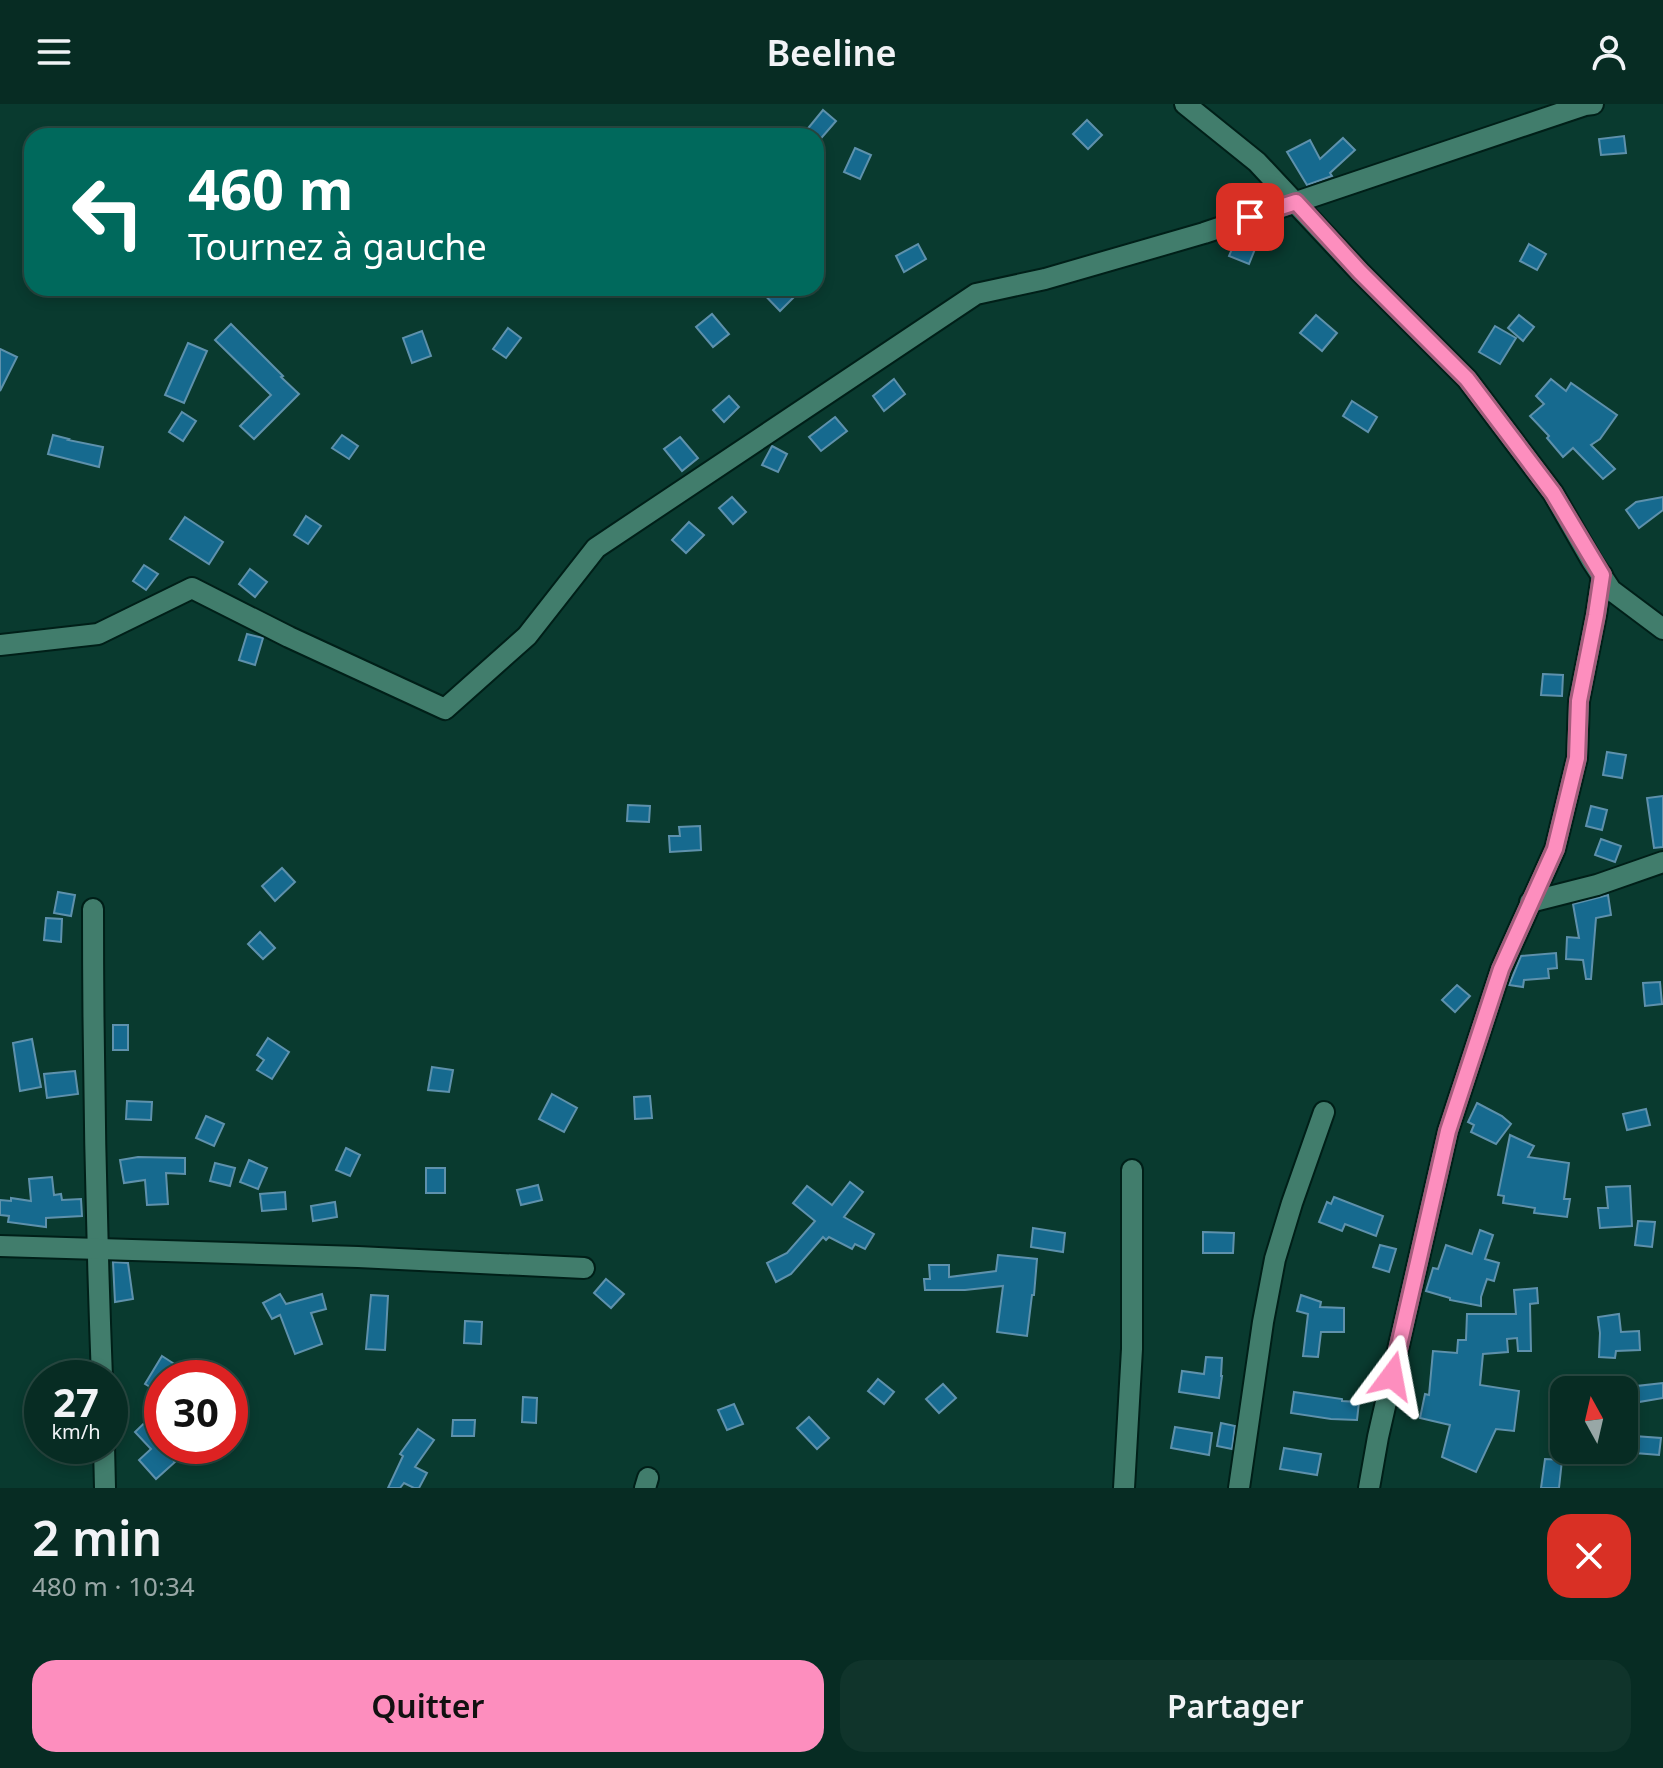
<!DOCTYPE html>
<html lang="fr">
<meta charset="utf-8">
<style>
body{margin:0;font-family:"Noto Sans",sans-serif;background:#10342b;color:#f1f3f6;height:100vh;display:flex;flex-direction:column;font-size:30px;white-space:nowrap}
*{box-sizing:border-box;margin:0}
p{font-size:26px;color:#98a7a6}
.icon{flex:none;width:44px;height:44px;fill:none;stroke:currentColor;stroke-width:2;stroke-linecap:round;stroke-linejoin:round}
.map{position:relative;height:1384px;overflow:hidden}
.drawer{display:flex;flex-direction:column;background:#072c23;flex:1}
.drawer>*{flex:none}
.guide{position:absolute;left:24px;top:24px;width:800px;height:168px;border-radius:24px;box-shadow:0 4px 12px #0003,0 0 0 2px #284841;background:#00695c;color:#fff;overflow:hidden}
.needle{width:52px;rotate:352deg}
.controls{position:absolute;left:1550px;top:1272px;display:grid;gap:16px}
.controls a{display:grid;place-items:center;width:88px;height:88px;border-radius:16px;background:#072c23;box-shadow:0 4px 12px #0003,0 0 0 2px #284841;font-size:40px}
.speed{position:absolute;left:24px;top:1256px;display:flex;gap:16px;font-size:40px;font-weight:700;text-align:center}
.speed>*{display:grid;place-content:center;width:104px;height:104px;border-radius:50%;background:#072c23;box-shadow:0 4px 12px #0003,0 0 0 2px #284841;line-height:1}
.speed small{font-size:20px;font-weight:400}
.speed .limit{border:12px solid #d22;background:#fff;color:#111}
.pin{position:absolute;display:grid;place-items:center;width:68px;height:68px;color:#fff;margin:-34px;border-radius:16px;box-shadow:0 4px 12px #0006}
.me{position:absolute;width:88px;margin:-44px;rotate:13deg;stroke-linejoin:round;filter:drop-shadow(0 0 6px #0008)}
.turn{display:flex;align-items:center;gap:28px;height:168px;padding:0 32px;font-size:36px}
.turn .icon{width:104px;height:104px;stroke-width:2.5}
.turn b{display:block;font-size:56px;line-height:68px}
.round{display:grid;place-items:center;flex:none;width:84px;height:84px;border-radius:24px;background:#10342b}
.overview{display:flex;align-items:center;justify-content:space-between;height:136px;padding:0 32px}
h1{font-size:48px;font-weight:600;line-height:60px}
.primary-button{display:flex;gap:16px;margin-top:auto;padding:16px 32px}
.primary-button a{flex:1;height:92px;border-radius:24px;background:#fd8ebe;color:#111;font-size:32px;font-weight:600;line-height:92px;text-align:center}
.primary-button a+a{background:#10342b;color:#f1f3f6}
header{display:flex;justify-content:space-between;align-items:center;height:104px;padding:0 32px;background:#072c23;font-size:36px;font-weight:600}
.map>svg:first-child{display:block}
</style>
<header><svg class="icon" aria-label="menu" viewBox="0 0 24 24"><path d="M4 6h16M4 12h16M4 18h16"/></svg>Beeline<svg class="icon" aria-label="person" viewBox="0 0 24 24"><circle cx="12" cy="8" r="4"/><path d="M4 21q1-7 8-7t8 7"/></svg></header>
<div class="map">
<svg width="1663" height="1384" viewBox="0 0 1663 1384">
<rect width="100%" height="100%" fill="#093a2f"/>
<g fill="#166a8f" stroke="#5e91ac" stroke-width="2">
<polygon points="823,6 836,17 817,39 816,32 809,32 805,28"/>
<polygon points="1087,16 1102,31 1088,45 1073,30"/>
<polygon points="1624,32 1626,49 1601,51 1599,35"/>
<polygon points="1343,34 1355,46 1330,69 1332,72 1307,81 1287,48 1310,36 1320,55"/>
<polygon points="855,44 871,51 860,75 844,68"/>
<polygon points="1235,138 1255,145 1249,160 1229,152"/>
<polygon points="918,140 926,155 904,168 896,152"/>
<polygon points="1529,140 1546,150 1537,166 1520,157"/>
<polygon points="758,184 803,184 780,207"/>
<polygon points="712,210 729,230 713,243 696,223"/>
<polygon points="1316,211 1337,229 1322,247 1300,229"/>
<polygon points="1519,211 1534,223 1523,237 1508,224"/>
<polygon points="231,220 283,272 281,273 299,290 254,335 240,322 271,291 215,236"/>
<polygon points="1495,222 1516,234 1500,260 1479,248"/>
<polygon points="508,224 521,234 506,254 493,245"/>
<polygon points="422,227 431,252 412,259 403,234"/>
<polygon points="188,239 207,247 184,299 165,291"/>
<polygon points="0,245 17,253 0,287"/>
<polygon points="894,275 905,290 884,307 873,292"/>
<polygon points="1551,275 1566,287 1571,279 1617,311 1600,335 1591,341 1615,365 1603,375 1573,344 1563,353 1547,334 1549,332 1530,312 1544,300 1536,292"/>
<polygon points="729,292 739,303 724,318 713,306"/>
<polygon points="1352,297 1377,313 1368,328 1343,312"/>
<polygon points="182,308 196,317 183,337 169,328"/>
<polygon points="835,313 847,327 821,347 809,333"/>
<polygon points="53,331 69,335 68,336 103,343 99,363 48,350"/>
<polygon points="342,331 358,342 349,355 332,344"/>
<polygon points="680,333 698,354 682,367 664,345"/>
<polygon points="772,342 787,350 778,368 762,361"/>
<polygon points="732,393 746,408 733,420 719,404"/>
<polygon points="1663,393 1663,406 1639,424 1626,406 1636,398"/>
<polygon points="306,412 321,422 308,440 294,431"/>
<polygon points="185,413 223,438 209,460 170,435"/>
<polygon points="689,418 704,431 686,449 672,436"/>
<polygon points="144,461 158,470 146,486 133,477"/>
<polygon points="250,465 267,478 255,493 239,480"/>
<polygon points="247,530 263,534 255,561 239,556"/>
<polygon points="1543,570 1563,571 1562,592 1541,591"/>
<polygon points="1607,648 1626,651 1622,674 1603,671"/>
<polygon points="1663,692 1663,743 1654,744 1647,694"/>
<polygon points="628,701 650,702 649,718 627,717"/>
<polygon points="1591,702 1607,706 1602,726 1586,722"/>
<polygon points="700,722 701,746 670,748 669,732 680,732 679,723"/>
<polygon points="1601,735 1621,742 1615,758 1595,751"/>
<polygon points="282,764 295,778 275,797 262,782"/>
<polygon points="58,788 75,791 71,812 54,809"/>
<polygon points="1608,791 1611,811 1596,814 1591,875 1586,875 1583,856 1566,855 1567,833 1579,834 1573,800"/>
<polygon points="46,814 62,815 61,838 44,836"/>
<polygon points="260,828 275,844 263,855 248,840"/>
<polygon points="1556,849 1557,864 1548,865 1549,874 1524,876 1523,883 1509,881 1521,852"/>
<polygon points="1660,878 1662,900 1645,902 1643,879"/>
<polygon points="1457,881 1470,892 1455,908 1442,896"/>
<rect x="113" y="921" width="15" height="25"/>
<polygon points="268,934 289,948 272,975 257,966 264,956 257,951"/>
<polygon points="32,935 41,983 20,987 13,939"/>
<polygon points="432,963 453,966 449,988 428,986"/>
<polygon points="75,967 78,990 47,994 44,970"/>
<polygon points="552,990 577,1004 564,1028 539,1015"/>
<polygon points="650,992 652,1014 635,1015 634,993"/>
<polygon points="127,997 152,998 151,1016 126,1015"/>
<polygon points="1477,999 1502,1012 1511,1020 1496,1040 1471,1028 1474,1021 1468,1018"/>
<polygon points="1646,1005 1650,1021 1627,1026 1623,1010"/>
<polygon points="206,1012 224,1020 214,1042 196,1034"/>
<polygon points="1510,1031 1534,1042 1528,1053 1569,1059 1564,1095 1570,1095 1567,1113 1534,1109 1535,1104 1503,1099 1504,1092 1498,1091"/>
<polygon points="346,1044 360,1051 350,1072 336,1066"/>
<polygon points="138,1053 185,1054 185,1070 166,1069 168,1100 147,1101 145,1076 124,1079 120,1056"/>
<polygon points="249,1056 267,1064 258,1085 240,1078"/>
<polygon points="215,1059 235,1064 230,1082 210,1077"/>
<rect x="426" y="1064" width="19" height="25"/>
<polygon points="52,1073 54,1091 61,1090 62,1096 81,1095 82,1112 46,1114 46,1123 8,1118 9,1112 0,1111 0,1096 11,1097 11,1094 31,1097 29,1075"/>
<polygon points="850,1078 863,1088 844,1113 874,1130 865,1145 855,1140 852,1145 829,1133 826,1136 823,1133 791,1170 776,1178 767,1159 787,1149 815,1117 793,1099 807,1082 832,1101"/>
<polygon points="538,1081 542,1096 521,1101 517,1086"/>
<polygon points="1630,1082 1632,1122 1600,1124 1598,1104 1608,1104 1606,1083"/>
<polygon points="285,1088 286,1105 262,1107 260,1090"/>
<polygon points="1334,1093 1383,1112 1376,1132 1345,1120 1342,1127 1319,1118 1327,1098 1331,1100"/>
<polygon points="335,1098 337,1113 313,1117 311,1102"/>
<polygon points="1638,1117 1655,1118 1652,1143 1635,1141"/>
<polygon points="1033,1124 1065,1129 1063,1148 1031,1143"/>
<polygon points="1480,1126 1493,1131 1485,1155 1499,1159 1494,1177 1487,1175 1481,1193 1481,1202 1450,1196 1450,1194 1426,1187 1433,1164 1438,1165 1446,1141 1472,1150"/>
<polygon points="1203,1128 1234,1129 1233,1149 1203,1149"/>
<polygon points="1380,1141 1396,1145 1389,1168 1373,1163"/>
<polygon points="998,1151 1037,1155 1034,1191 1032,1191 1027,1232 997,1228 1003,1182 965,1186 925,1186 924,1175 930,1175 929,1161 949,1161 949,1173 996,1167"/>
<polygon points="113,1158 128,1159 133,1195 115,1198"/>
<polygon points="606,1175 624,1190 611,1204 594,1189"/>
<polygon points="1537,1184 1538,1199 1530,1200 1531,1247 1518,1247 1517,1234 1507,1235 1508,1248 1483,1250 1480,1281 1519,1287 1514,1327 1496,1325 1476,1368 1442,1353 1450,1321 1420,1314 1425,1290 1429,1291 1433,1247 1457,1249 1458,1236 1466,1236 1467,1210 1516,1210 1514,1186"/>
<polygon points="280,1190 286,1200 322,1190 326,1205 311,1209 322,1240 295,1250 280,1211 272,1215 263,1199"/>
<polygon points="371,1191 388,1192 385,1246 366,1245"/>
<polygon points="1301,1191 1321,1198 1320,1203 1344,1204 1344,1228 1321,1228 1318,1253 1303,1252 1308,1210 1297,1207"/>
<polygon points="1619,1210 1621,1228 1639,1227 1640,1246 1616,1247 1615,1254 1599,1253 1600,1229 1598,1213"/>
<polygon points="465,1217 482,1218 481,1240 464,1239"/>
<polygon points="162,1252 179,1263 172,1274 162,1274 162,1290 145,1280"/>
<polygon points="1206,1253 1222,1254 1221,1272 1222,1272 1219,1294 1179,1288 1182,1267 1204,1270"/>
<polygon points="878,1275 894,1288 884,1300 868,1287"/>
<polygon points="1663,1279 1663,1294 1639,1298 1637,1282"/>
<polygon points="943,1280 956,1294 939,1309 926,1295"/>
<polygon points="1294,1288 1342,1295 1342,1297 1359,1298 1357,1316 1331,1315 1291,1309"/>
<polygon points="523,1293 537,1294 536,1319 522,1318"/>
<polygon points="734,1300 743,1320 727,1326 718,1306"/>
<polygon points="162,1302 162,1343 175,1358 156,1375 139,1356 151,1345 135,1328"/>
<polygon points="809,1313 829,1334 817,1345 797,1324"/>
<polygon points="453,1316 475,1316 474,1332 452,1332"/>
<polygon points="1221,1319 1235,1322 1232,1345 1217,1342"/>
<polygon points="1175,1323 1212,1329 1209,1351 1171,1344"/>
<polygon points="418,1325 434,1336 415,1363 427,1369 419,1384 414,1384 404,1379 400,1384 388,1384 403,1352 400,1350"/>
<polygon points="1634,1332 1661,1334 1659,1351 1635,1349"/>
<polygon points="1284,1344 1321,1350 1317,1371 1280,1365"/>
<polygon points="1545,1355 1562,1356 1559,1384 1541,1384"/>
</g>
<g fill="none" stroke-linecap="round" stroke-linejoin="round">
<g stroke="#001f18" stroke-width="24">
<g id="minor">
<polyline points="1185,0 1257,58 1360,168 1467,275 1553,389 1592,457 1611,486 1663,525"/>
<polyline points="0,541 98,530 192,484 289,533 445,605 527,532 596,444 976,190 1045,175 1204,129 1585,1 1593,0"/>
<polyline points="1530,798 1597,781 1663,758"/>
<path d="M93,805C93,961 96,1118 102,1274"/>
<polyline points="0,1142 358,1153 584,1164"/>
<polyline points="104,1342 105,1384"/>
<polyline points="645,1384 648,1374"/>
<polyline points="1124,1384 1132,1245 1132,1066"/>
<polyline points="1239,1384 1263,1218 1275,1155 1292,1099 1324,1008"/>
<polyline points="1369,1384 1378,1333 1448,1027 1501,865 1555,745 1577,654 1579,597 1596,511 1602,471"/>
</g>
</g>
<use href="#minor" stroke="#417d6c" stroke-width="20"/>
</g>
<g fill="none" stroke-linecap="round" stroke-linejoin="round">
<g stroke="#a45c7c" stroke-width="20">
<polyline id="route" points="1250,113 1296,98 1360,168 1467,275 1553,389 1602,471 1596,511 1579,597 1577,654 1555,745 1501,865 1448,1027 1392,1272"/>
</g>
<use href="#route" stroke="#fd8ebe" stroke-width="14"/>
</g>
</svg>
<div class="controls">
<a><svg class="needle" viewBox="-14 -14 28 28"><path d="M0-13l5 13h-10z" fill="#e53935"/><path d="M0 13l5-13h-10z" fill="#98a7a6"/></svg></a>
</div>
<div class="speed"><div>27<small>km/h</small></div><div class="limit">30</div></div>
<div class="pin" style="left:1250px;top:113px;background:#d93025"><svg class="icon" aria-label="arrive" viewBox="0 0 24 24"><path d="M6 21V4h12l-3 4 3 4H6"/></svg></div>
<svg class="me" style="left:1392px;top:1272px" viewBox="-20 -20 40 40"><path d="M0-17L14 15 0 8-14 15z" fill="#fd8ebe" stroke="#fff" stroke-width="4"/></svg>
<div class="guide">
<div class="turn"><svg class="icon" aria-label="left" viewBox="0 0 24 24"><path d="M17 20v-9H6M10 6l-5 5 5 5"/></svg><div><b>460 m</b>Tournez à gauche</div></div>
</div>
</div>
<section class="drawer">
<div class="overview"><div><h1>2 min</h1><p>480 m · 10:34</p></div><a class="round" style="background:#d93025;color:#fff"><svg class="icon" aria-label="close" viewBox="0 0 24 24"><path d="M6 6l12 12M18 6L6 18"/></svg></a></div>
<div class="primary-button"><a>Quitter</a><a>Partager</a></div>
</section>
